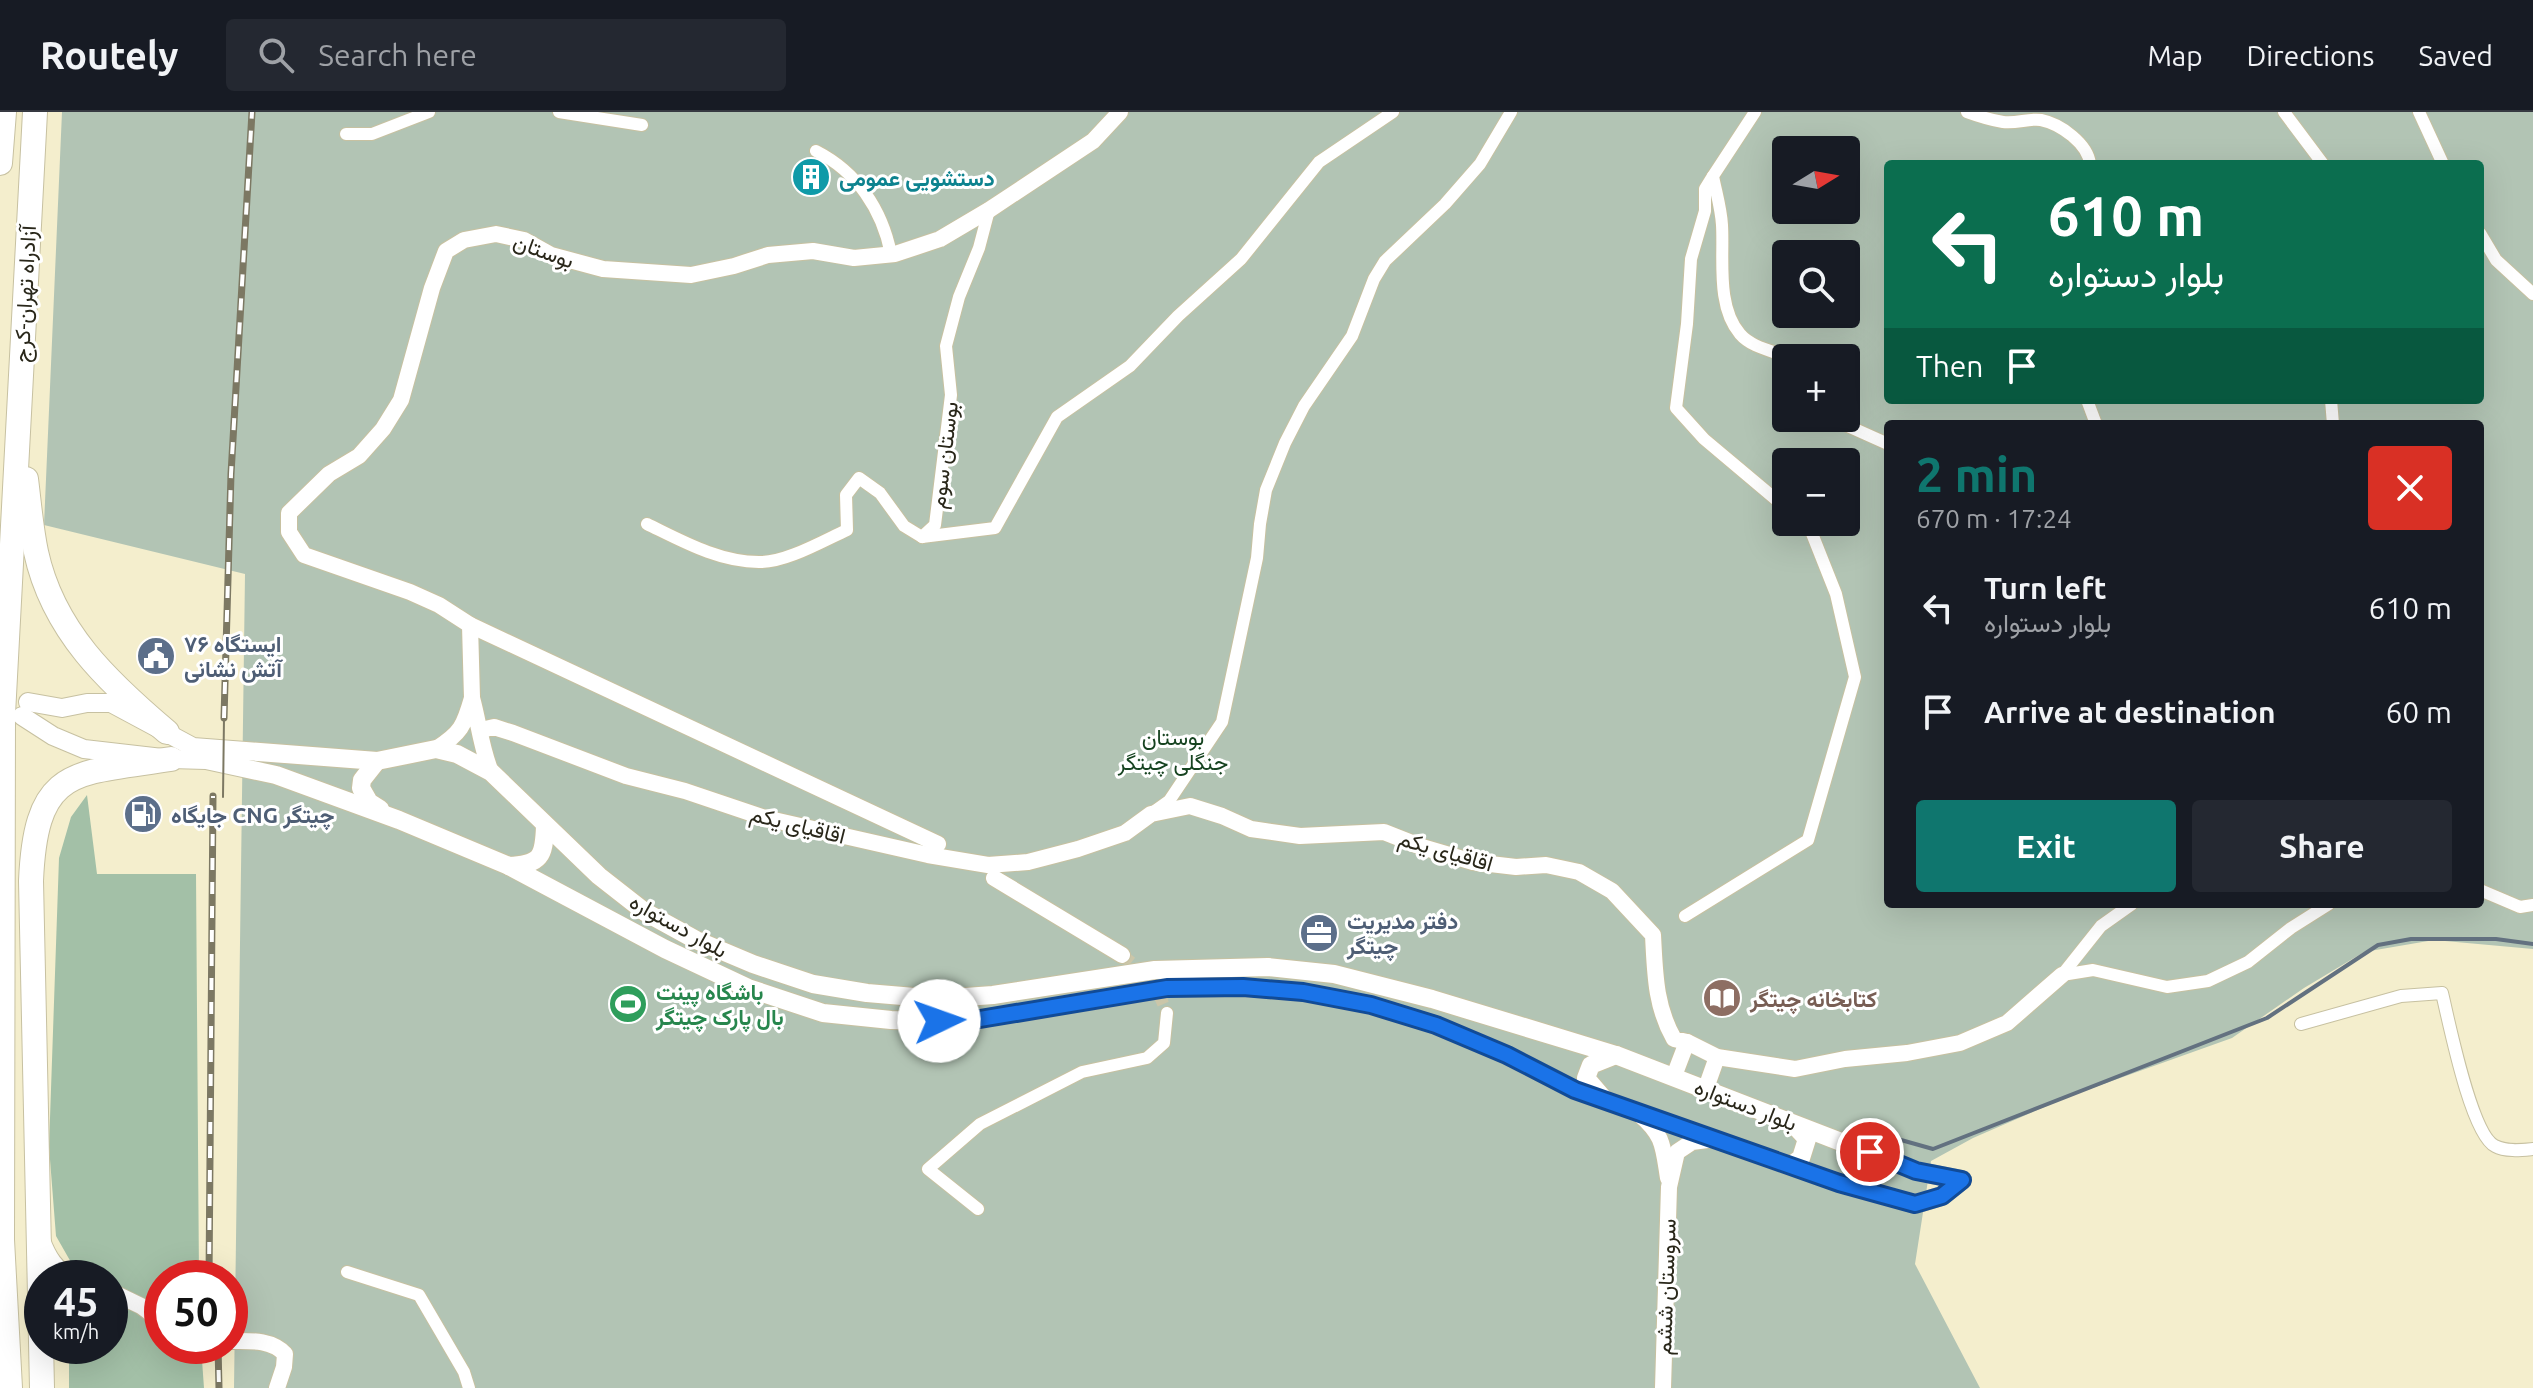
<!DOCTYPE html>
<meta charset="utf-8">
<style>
body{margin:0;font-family:Ubuntu,Vazirmatn,sans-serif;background:#242831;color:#f1f3f6;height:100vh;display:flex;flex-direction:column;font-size:30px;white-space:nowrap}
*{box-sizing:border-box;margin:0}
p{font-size:26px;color:#9ea1a6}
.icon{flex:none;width:44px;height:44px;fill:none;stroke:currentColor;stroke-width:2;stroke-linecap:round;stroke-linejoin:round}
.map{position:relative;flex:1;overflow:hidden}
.sheet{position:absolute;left:1884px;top:308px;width:600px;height:488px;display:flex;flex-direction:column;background:#171b24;border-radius:8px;box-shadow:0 8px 32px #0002}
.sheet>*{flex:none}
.top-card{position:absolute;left:1884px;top:48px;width:600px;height:244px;border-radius:8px;box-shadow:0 8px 32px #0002;background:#0b6e4f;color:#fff;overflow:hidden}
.needle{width:52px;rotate:79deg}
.tools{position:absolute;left:1772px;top:24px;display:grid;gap:16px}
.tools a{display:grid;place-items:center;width:88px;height:88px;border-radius:8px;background:#171b24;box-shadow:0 8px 32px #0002;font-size:40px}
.speed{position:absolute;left:24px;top:1148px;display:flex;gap:16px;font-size:40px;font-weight:700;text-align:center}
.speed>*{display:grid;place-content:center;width:104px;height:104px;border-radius:50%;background:#171b24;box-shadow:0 8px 32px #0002;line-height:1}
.speed small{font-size:20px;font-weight:400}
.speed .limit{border:12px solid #d22;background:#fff;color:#111}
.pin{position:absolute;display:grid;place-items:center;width:68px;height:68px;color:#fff;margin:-34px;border:4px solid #fff;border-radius:50%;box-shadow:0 2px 8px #0007}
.me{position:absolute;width:88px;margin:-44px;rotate:87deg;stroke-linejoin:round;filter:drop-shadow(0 0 6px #0008)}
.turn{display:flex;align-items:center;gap:28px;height:168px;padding:0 32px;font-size:36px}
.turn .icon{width:104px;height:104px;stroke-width:2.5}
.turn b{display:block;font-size:56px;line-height:68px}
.then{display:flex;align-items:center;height:76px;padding:0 32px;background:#0003;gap:16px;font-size:30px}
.round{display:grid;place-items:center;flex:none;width:84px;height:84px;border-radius:8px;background:#242831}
.head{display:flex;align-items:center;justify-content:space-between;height:136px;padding:0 32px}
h1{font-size:48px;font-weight:700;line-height:60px;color:#0f766e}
.action{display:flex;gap:16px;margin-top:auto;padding:16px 32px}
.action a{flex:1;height:92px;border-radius:8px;background:#0f766e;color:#fff;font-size:32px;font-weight:700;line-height:92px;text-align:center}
.action a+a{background:#242831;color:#f1f3f6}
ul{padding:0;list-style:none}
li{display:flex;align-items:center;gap:24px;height:104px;padding:0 32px}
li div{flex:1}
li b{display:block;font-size:30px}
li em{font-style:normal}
header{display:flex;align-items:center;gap:48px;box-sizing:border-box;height:112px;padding:0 40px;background:#171b24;border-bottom:2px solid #363941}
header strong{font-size:38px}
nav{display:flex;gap:44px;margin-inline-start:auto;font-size:28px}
.search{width:560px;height:72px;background:#242831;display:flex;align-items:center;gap:20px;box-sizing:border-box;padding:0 28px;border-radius:8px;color:#9ea1a6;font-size:30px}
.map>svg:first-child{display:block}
</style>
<header>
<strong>Routely</strong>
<div class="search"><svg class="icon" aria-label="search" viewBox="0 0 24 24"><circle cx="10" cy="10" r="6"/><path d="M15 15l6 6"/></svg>Search here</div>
<nav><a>Map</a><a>Directions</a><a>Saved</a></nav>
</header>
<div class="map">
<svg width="2533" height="1276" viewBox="0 0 2533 1276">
<rect width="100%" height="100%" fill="#f4eecd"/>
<path fill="#b2c4b4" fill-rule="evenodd" d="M62,0H2533V837L2434,828L2364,840L2304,876L2232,926L2067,985L1973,1026L1931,1049L1915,1152L1980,1276H234L245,462L44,413ZM1786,38H1846V98H1786ZM1888,52H2480V288H1888ZM1786,142H1846V202H1786ZM1786,246H1846V306H1786ZM1888,312H2480V792H1888ZM1786,350H1846V410H1786Z"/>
<polygon fill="#a3c0a7" points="87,683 97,762 196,762 199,1166 162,1166 162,1234 201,1234 204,1276 69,1276 69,1234 110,1234 110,1166 80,1166 56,1124 49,1035 59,746 71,705"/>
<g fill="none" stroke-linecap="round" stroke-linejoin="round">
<polyline stroke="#637180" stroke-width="4" points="1855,1015 1933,1037 2267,906 2378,833 2411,827 2496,827 2533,832"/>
<polyline stroke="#cbc6a9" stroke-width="12" stroke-dasharray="12 6" stroke-linecap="butt" points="1122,843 1153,868 1167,901"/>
<g stroke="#c7c1a1" stroke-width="14">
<g id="minor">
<polyline points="559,0 642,13"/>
<path d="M1755,0L1713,64C1716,80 1721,96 1722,113C1724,146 1716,194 1740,222C1752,236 1774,239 1790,246"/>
<path d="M1967,0C1978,4 1991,8 2003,10C2016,12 2029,6 2041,8C2061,12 2088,32 2090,52"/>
<polyline points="2284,0 2323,52"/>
<polyline points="2419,0 2443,52"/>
<polyline points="346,22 372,22 429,0"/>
<path d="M816,39C857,60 882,97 891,142"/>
<polyline points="1713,64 1705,77 1705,99 1691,147 1687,212 1676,296 1704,327 1786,396"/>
<polyline points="2480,121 2496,148 2533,182"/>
<polyline points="2087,288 2096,312"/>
<polyline points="2331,288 2333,312"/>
<polyline points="1830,306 1888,332"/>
<path d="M647,412C682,429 719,450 759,450C785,451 823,429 847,418L846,383L859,366L880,381L904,414L922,425L935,413L951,283L946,234L959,185L979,136L989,98"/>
<polyline points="922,425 995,416 1057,305 1130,254 1178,204 1241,147 1319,50 1393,0"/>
<polyline points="1155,699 1169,689 1222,610 1257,446 1260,412 1266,378 1285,331 1304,294 1352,224 1374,167 1385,149 1445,92 1480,52 1511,0"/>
<polyline points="2480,778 2520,795 2533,793"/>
<polyline points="1685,804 1808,728 1855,565 1836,482 1811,419 1801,410"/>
<polyline points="2062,863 2093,858 2167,875 2208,869 2248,850 2291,816 2329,792"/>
<polyline points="2062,863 2101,814 2132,792"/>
<path d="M2301,912L2401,884L2442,881C2449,910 2471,1022 2495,1034C2506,1040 2522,1038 2533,1037"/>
<polyline points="978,1097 928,1057 980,1012 1082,960 1147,946 1164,931 1167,901"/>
<polyline points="347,1160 419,1183 464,1260 469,1276"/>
</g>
</g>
<g stroke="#c7c1a1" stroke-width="18">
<g id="tertiary">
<polyline points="470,513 938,732"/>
<polyline points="472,586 470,513 439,493 410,480 304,443 289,420 289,401 329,362 359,344 383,317 401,288 432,176 446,139 464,128 496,122 524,128 551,143 603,157 691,163 734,154 768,143 813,139 854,146 895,142 940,127 989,98 1093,29 1120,0"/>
<path d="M481,618L494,615L513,621L626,664L685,679L765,706L928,743L988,753L1028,750L1078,737L1125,721L1151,702L1190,694L1222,704L1251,717L1300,724L1384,720L1422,735L1473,750L1516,755L1546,753L1579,760L1612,779L1653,823C1655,860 1655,894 1674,927L1687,930L1717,945L1795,957L1845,947L1907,941L1960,931L2007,911L2062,863"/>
<path d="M436,637C461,621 464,614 472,586C479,611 481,636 491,660"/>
<polyline points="994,766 1122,843"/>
<polyline points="1674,964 1687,930"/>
<polyline points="1706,976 1717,945"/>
<path d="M1639,1002C1664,1023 1663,1035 1668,1066"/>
<path d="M42,1128C48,1145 56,1157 72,1166"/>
<polyline points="110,1179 141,1194 162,1210"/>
<path d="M230,1229C249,1229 271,1227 285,1242L284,1255L277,1276"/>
<polyline points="1663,1276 1669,1075 1677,1040 1692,1030 1715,1027"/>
</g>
</g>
<g stroke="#c7c1a1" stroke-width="20">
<g id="secondary">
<polyline points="28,590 62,596 87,591 111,591 193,635 377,649 436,637 457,642 491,660 599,764 645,800 696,828 753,852 813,872 867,881 938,887 993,883 1155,858 1268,855 1334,862 1432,887 1616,943 1916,1059 1962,1068"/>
<polyline points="22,604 53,624 84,637 171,647 206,648 276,663 399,708 509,754 665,837 748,876 823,901 891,908 962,910 1167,876 1243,875 1303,880 1371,893 1436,913 1507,943 1575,978 1839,1071 1915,1092 1942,1084 1962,1068"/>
<polyline points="377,649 362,668 361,676 369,690 380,697"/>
<path d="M509,754C541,752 544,745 545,714"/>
<polyline points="1604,987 1586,966 1591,953 1616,943"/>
<polyline points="1790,1054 1801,1046 1807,1027 1794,1013"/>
</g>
</g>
<g stroke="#c7c1a1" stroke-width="26">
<g id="motorway">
<polyline points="0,51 4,0"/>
<path d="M26,367C29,391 31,416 36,440C53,519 108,570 167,620"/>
<polyline points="10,1276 2,1128 3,602 35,0"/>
<path d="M42,1276L31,769C36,654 73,662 171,647"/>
</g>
</g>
<use href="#minor" stroke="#fff" stroke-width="12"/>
<use href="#tertiary" stroke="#fff" stroke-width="16"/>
<use href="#secondary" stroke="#fff" stroke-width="18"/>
<use href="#motorway" stroke="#fff" stroke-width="24"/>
<polyline stroke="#7c7863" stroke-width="2" points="223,685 224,606"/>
<g stroke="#7c7863" stroke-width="7">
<g id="rail">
<polyline points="224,606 231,362 252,0"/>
<polyline points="209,1166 213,684"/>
<polyline points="218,1234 219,1276"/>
</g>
</g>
<use href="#rail" stroke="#fff" stroke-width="4" stroke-dasharray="12" stroke-linecap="butt"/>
</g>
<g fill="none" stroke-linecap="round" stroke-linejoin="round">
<g stroke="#114b97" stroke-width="20">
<polyline id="route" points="939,909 962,910 1167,876 1243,875 1303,880 1371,893 1436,913 1507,943 1575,978 1839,1071 1915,1092 1942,1084 1962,1068 1916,1059 1870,1040"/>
</g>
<use href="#route" stroke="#1a73e8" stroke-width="14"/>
</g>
<defs>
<g id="building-disc" transform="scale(2)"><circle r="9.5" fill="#0f9aa8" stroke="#fff"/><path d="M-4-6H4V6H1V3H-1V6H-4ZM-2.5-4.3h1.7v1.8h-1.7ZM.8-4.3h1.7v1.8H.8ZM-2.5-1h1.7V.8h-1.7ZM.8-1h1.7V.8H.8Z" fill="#fff"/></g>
<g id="civic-disc" transform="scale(2)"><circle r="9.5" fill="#5c6f8a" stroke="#fff"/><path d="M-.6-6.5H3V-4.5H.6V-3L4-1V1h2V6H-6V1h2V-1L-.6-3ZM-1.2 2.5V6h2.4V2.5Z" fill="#fff"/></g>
<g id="fuel-disc" transform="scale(2)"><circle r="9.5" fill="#5c6f8a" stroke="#fff"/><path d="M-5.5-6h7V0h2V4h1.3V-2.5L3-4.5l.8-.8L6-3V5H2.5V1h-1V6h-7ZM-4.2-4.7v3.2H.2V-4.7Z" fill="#fff"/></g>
<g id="office-disc" transform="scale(2)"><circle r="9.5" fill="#5c6f8a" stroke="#fff"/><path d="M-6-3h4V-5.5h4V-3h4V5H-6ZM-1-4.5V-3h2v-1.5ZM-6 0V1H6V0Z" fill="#fff"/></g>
<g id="library-disc" transform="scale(2)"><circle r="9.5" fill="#8d6e63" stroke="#fff"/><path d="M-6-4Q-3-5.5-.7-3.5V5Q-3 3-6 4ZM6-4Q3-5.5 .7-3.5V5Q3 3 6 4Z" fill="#fff"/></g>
<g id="stadium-disc" transform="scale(2)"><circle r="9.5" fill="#2e9e5b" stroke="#fff"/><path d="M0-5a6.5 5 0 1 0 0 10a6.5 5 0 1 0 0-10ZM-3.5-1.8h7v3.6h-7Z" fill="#fff"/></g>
</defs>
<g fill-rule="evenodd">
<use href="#building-disc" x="811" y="65"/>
<use href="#civic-disc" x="156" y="544"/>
<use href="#fuel-disc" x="143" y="702"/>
<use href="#office-disc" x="1319" y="821"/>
<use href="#library-disc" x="1722" y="886"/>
<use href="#stadium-disc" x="628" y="892"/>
</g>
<g text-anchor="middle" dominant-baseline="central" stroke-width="6" stroke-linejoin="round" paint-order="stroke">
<g font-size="22" font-weight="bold" fill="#0d838f" stroke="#fff" text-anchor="start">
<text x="839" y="65">دستشویی عمومی</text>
</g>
<g font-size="22" fill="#29271a" stroke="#fff">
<text transform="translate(544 138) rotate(20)">بوستان</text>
<text transform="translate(24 182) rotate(-87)">آزادراه تهران-کرج</text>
<text transform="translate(943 343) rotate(-83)">بوستان سوم</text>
<text transform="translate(798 712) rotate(14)">اقاقیای یکم</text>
<text transform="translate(1446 738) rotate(16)">اقاقیای یکم</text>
<text transform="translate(679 813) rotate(29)">بلوار دستواره</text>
<text transform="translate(1746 992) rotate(21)">بلوار دستواره</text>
<text transform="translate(1665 1175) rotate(-88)">سروستان ششم</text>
</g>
<g font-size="22" font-weight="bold" fill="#4e5e75" stroke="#fff" text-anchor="start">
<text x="184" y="531">ایستگاه ۷۶<tspan x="184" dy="25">آتش نشانی</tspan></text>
<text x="171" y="702">جایگاه CNG چیتگر</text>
<text x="1347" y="808">دفتر مدیریت<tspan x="1347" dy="25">چیتگر</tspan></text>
</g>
<g font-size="22" fill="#164320" stroke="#fff">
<text x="1173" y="624">بوستان<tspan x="1173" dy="25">جنگلی چیتگر</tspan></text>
</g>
<g font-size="22" font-weight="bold" fill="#27864d" stroke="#fff" text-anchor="start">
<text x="656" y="879">باشگاه پینت<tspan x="656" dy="25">بال پارک چیتگر</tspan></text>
</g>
<g font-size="22" font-weight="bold" fill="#785e54" stroke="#fff" text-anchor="start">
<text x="1750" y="886">کتابخانه چیتگر</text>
</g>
</g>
</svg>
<div class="tools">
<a><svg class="needle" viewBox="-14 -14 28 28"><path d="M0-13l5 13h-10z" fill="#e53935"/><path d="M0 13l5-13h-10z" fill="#9ea1a6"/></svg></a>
<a><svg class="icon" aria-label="search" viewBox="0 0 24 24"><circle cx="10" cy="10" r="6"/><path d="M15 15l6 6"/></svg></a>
<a>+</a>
<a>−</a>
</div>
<div class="speed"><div>45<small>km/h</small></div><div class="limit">50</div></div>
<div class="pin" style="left:1870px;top:1040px;background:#d93025"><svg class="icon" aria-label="arrive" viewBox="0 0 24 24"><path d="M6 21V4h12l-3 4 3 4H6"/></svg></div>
<svg class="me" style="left:939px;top:909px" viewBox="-20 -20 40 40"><circle r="19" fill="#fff"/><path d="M0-13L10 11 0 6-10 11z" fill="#1a73e8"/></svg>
<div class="top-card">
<div class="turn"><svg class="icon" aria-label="left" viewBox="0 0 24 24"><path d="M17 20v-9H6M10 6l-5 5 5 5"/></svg><div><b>610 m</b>بلوار دستواره</div></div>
<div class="then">Then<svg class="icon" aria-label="arrive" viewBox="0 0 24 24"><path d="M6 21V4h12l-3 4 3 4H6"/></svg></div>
</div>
<section class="sheet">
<div class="head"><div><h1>2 min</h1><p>670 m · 17:24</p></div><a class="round" style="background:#d93025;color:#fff"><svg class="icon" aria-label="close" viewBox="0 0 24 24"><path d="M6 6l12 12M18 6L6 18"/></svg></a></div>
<ul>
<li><svg class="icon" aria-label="left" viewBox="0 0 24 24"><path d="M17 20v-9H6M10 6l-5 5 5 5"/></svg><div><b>Turn left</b><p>بلوار دستواره</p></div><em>610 m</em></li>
<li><svg class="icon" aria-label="arrive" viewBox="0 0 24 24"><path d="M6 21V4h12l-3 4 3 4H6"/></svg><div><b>Arrive at destination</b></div><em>60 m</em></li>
</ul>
<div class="action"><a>Exit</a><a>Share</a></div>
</section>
</div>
